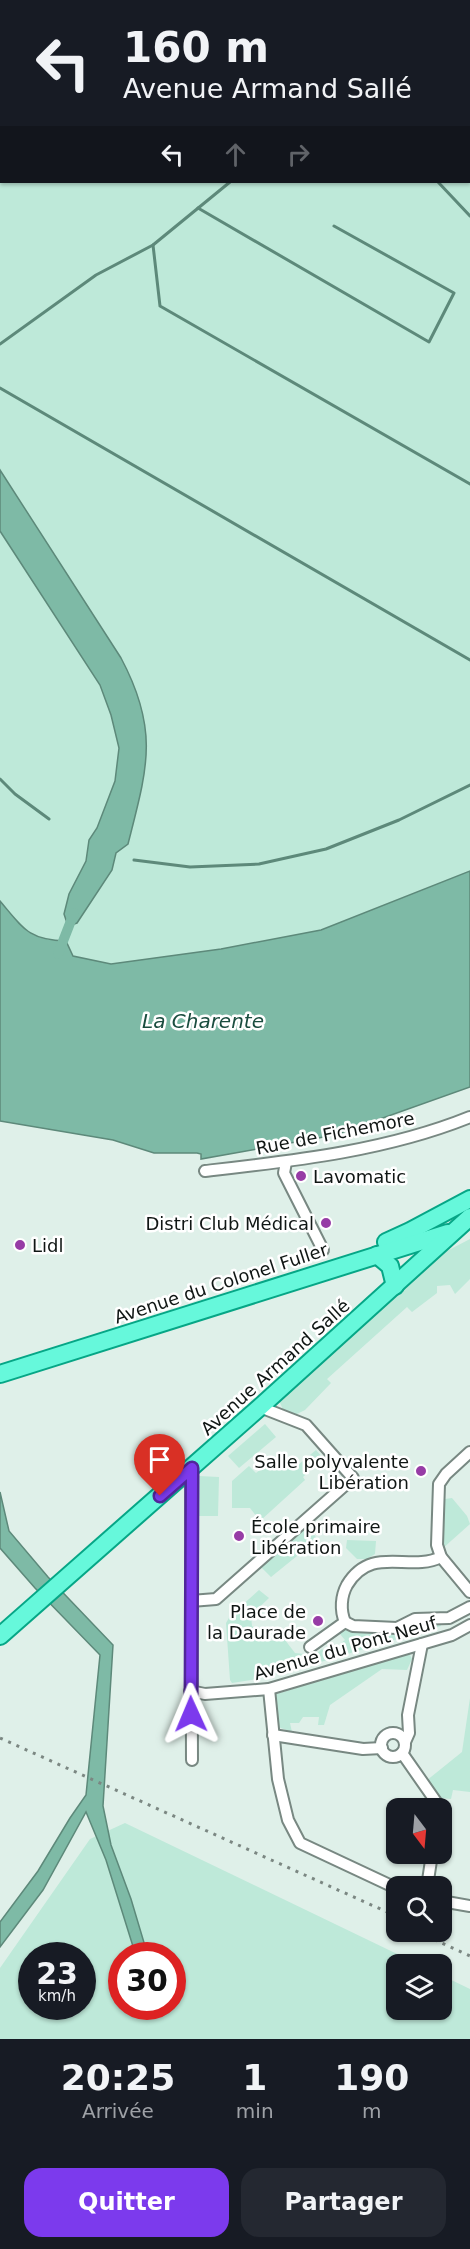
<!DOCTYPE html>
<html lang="fr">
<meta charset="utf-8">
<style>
body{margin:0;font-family:"DejaVu Sans",sans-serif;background:#242831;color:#f1f3f6;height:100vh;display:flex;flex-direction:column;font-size:22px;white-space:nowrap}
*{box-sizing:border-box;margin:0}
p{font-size:20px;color:#9ea1a6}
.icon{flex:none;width:33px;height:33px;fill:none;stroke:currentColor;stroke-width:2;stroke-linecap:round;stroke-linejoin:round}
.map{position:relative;height:2039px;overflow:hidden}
.details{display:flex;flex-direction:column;background:#171b24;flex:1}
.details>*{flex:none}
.top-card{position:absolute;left:0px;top:0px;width:471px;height:183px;box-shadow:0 2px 4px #0004;background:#171b24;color:#f1f3f6;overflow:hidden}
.needle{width:39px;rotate:164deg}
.controls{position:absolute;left:386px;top:1798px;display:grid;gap:12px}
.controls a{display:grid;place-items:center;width:66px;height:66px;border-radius:12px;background:#171b24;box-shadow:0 2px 4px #0004;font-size:30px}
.speed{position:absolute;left:18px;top:1942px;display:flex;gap:12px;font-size:30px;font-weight:700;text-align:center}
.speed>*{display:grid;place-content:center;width:78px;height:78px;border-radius:50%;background:#171b24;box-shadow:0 2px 4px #0004;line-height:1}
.speed small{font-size:15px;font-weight:400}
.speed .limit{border:9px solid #d22;background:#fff;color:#111}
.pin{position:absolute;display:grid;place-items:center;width:51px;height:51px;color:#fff;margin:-62px -26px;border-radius:50% 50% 50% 0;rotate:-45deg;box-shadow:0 0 6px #0007}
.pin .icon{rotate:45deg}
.me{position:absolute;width:66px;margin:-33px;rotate:359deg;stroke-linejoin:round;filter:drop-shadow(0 0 4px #0008)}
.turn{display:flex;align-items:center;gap:21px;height:126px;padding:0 24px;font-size:27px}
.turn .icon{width:78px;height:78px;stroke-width:2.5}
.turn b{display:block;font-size:42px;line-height:51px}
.lanes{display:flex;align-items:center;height:57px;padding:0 24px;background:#0003;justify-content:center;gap:30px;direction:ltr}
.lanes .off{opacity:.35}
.eta{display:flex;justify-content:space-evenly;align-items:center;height:102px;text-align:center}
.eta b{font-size:36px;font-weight:700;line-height:42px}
.action{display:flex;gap:12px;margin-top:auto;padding:12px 24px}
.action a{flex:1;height:69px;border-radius:18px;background:#7c3aed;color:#fff;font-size:24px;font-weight:700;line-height:69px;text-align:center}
.action a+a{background:#242831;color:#f1f3f6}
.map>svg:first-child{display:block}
</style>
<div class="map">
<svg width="470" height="2039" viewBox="0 0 470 2039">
<rect width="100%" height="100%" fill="#dff0e9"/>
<g fill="#bee9d9" fill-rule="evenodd">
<path d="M0,0H470V912L331,970L56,968L0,910ZM2,2H470V182H2Z"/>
<polygon points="470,1239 470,1279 455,1294 450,1285 437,1286 437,1293 412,1312 407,1307 327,1379 331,1383 305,1410 295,1415 284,1412 278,1398 447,1251"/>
<polygon points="265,1424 276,1437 239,1468 228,1456"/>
<polygon points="316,1450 323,1458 303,1477 305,1480 260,1521 250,1508 232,1508 232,1481 249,1466 256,1473 276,1457 298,1465"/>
<polygon points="199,1476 219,1477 218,1516 198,1516"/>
<polygon points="452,1498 467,1516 470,1524 442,1549 445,1499"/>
<polygon points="310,1520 316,1527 311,1531 323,1546 308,1547 271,1577 259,1565"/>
<polygon points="347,1540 376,1541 375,1554 367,1559 357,1559 346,1548"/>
<polygon points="259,1590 269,1598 251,1615 252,1626 269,1641 285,1640 295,1653 314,1655 312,1665 257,1679 232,1683 230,1680 226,1623 230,1616"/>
<polygon points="414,1622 440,1623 441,1626 314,1664 315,1655 322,1649 327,1654 345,1640 340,1634 346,1629 392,1632"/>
<polygon points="409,1653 412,1659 407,1670 382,1669 330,1705 324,1725 318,1725 319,1717 303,1717 299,1723 290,1723 292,1732 278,1727 273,1695"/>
<polygon points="470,1698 470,1792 453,1790 451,1799 441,1798 426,1781 462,1752"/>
<path d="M125,1823L420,1965H396V2010H441V1975L470,1989V2039H0V1968L90,1839ZM32,1956H82V2007H32ZM122,1956H172V2007H122Z"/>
</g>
<g fill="#7ebaa6" stroke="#5d897a" stroke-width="1.5">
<path d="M0,470L121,658C160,731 147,769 128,844L116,853L112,870L77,923L68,926L64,914L69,894L86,861L89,840L97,828L115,781L119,748L111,715L100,685L0,531Z"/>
<path d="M470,871V1087L335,1135L201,1159V1154L197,1153H154L113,1140L0,1121V901C23,928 28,940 66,941L73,956L111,964L221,949L321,930Z"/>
<polygon points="0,1492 9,1531 48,1577 113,1645 103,1806 111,1845 131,1899 148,1956 136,1956 106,1860 86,1812 43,1890 0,1947 0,1922 38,1871 70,1818 86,1795 100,1655 35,1588 0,1548"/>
</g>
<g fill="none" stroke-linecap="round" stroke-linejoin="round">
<g stroke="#5d897a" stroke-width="3">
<polyline points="59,0 61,2"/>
<polyline points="430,2 432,0"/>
<polyline points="0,127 2,127"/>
<polyline points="230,182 153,245 160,306 470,484"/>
<polyline points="438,182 470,216"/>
<polyline points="198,208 429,342 454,293 334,226"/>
<polyline points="0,344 96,275 153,245"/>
<polyline points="0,388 470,660"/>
<polyline points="0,779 15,794 49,819"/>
<polyline points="134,860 190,867 259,864 326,849 399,820 470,785"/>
</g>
<polyline stroke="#7ebaa6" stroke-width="10" points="58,954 74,913"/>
<g stroke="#788882" stroke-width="14">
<g id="street">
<polyline points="286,1162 284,1173 323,1250"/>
<path d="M205,1171C293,1161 386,1151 470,1117"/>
<polyline points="470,1452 446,1474 439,1484 437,1545 441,1557 470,1592"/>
<polyline points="191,1468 192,1760"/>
<polyline points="191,1601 216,1599 353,1478 306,1425 260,1407"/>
<polyline points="345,1622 353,1626 397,1628 415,1619 449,1618 470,1607"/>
<path d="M310,1647L345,1622C340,1610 341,1596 347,1585C372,1544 409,1573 441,1557"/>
<polyline points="269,1689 278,1779 288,1820 300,1843 396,1888"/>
<polyline points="190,1691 205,1694 269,1689 452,1635 470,1625"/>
<circle cx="393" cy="1745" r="12"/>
<polyline points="273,1735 363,1749 382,1748"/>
<polyline points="405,1742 409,1733 408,1715 422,1644"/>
<polyline points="402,1753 439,1806 438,1809"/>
<polyline points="427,1887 432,1854"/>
<polyline points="441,1901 470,1906"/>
</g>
</g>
<g stroke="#06a686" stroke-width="20">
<g id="primary">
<polyline points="386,1242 410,1231 470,1199"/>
<polyline points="377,1255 390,1266 395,1286"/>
<polyline points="0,1374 448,1233"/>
<polyline points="0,1636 260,1407 470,1217"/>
</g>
</g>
<use href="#street" stroke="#fff" stroke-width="10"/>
<use href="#primary" stroke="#66f8db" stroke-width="16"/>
<g stroke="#7b8782" stroke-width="3" stroke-dasharray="3 6" stroke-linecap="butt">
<polyline points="0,1738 396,1916"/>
<polyline points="418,1932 470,1956"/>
</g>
</g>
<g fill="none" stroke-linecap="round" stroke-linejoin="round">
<g stroke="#51269a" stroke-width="15">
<polyline id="route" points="160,1496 192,1468 191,1714"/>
</g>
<use href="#route" stroke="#7c3aed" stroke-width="10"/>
</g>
<g fill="#973ca6" stroke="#fff" stroke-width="2">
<circle cx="301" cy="1176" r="6"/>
<circle cx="326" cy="1223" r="6"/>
<circle cx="20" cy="1245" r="6"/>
<circle cx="421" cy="1471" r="6"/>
<circle cx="239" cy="1536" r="6"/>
<circle cx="318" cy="1621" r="6"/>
</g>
<g text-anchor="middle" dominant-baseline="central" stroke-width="5" stroke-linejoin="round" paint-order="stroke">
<g font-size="18" fill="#101614" stroke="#fff">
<text transform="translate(335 1133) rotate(-11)">Rue de Fichemore</text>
<text transform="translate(221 1283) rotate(-18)">Avenue du Colonel Fuller</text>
<text transform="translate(275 1367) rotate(-42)">Avenue Armand Sallé</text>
<text transform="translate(345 1648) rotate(-16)">Avenue du Pont Neuf</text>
</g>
<g font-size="18" fill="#101614" stroke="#fff" text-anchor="start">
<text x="313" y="1176">Lavomatic</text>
<text x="314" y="1223" text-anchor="end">Distri Club Médical</text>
<text x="32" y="1245">Lidl</text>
<text x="409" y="1461" text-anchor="end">Salle polyvalente<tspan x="409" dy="21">Libération</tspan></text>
<text x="251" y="1526">École primaire<tspan x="251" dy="21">Libération</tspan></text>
<text x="306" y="1611" text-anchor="end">Place de<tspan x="306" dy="21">la Daurade</tspan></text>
</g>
<g font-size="20" font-style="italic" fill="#1a4d3f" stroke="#fff">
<text x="203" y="1021">La Charente</text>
</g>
</g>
</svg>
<div class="controls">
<a><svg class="needle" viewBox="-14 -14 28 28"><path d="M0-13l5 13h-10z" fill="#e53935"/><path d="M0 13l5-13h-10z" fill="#9ea1a6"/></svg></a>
<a><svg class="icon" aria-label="search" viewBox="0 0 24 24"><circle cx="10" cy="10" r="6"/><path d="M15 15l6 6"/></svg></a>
<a><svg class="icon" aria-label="layers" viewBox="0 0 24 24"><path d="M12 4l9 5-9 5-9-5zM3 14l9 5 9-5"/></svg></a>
</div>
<div class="speed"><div>23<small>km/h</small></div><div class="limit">30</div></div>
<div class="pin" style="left:160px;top:1496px;background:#d93025"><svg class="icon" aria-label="arrive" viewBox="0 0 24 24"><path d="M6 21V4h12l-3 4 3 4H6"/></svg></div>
<svg class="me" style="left:191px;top:1714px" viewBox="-20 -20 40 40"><path d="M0-17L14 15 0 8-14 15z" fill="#7c3aed" stroke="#fff" stroke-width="4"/></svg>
<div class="top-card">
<div class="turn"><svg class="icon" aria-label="left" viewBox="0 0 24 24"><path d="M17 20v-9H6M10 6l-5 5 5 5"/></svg><div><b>160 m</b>Avenue Armand Sallé</div></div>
<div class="lanes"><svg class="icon" aria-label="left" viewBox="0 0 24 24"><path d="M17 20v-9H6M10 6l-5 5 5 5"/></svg><svg class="icon off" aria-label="ahead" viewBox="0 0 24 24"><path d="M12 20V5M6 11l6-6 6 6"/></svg><svg class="icon off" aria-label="right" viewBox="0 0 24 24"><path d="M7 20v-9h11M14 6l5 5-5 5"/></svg></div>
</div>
</div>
<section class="details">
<div class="eta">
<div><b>20:25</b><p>Arrivée</p></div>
<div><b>1</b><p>min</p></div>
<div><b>190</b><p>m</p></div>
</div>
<div class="action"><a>Quitter</a><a>Partager</a></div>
</section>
